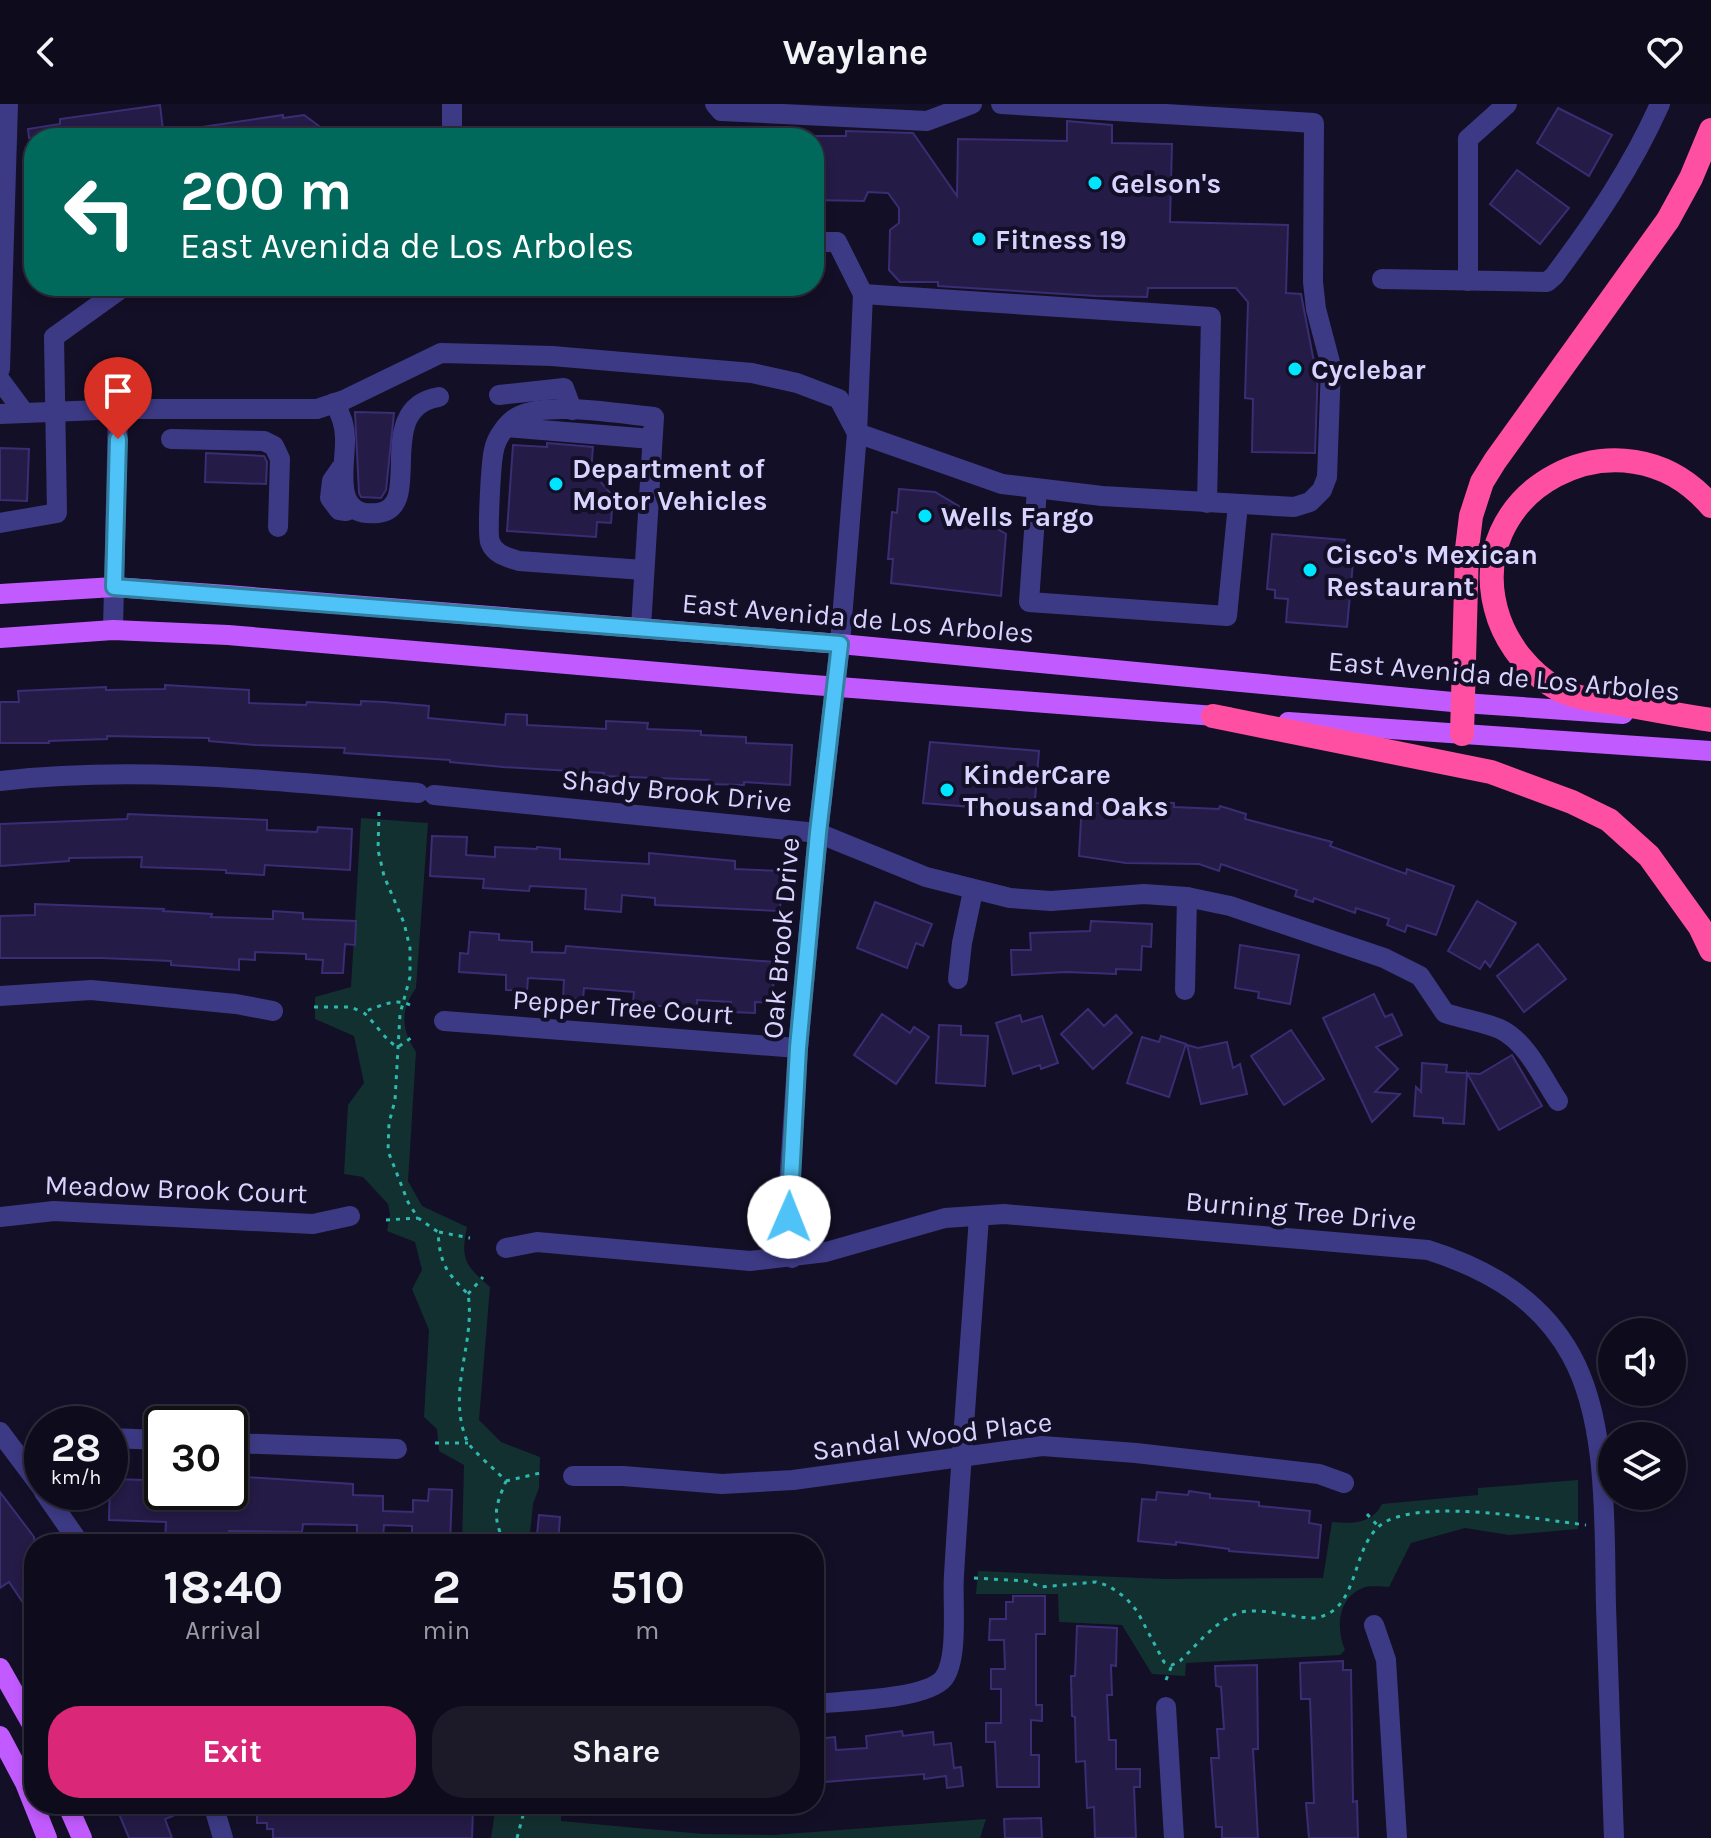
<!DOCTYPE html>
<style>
body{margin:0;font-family:Karla,sans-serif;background:#1c1929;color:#f1f3f6;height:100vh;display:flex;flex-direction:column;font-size:30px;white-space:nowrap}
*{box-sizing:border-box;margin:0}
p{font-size:26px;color:#9b9ba3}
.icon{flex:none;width:44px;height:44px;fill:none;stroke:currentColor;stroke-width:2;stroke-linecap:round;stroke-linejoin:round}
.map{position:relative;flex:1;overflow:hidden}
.sheet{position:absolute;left:24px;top:1430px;width:800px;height:280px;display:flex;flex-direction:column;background:#0e0b1c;border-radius:32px;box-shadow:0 4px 12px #0003,0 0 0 2px #2e2b3b}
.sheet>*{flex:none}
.guide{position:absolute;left:24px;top:24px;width:800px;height:168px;border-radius:32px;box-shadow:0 4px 12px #0003,0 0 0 2px #2e2b3b;background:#00695c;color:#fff;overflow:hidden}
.buttons{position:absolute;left:1598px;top:1214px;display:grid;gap:16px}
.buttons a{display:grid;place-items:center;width:88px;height:88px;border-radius:50%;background:#0e0b1c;box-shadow:0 4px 12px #0003,0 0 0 2px #2e2b3b;font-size:40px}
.speed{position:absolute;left:24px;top:1302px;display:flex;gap:16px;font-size:40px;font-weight:700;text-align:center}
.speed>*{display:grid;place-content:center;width:104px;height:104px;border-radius:50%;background:#0e0b1c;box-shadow:0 4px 12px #0003,0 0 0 2px #2e2b3b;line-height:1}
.speed small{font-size:20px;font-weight:400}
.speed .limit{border:4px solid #111;border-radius:12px;background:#fff;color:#111}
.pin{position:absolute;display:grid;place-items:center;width:68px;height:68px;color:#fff;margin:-82px -34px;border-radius:50% 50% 50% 0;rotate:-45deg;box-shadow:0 0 8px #0007}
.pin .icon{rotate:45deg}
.me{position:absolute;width:88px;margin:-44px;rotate:1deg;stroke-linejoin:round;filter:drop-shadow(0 0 6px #0008)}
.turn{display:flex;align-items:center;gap:28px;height:168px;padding:0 24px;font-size:36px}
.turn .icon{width:104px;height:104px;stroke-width:2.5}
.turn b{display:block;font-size:56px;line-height:68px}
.eta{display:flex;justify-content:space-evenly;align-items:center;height:136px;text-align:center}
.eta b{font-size:48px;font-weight:700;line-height:56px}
.primary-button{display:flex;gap:16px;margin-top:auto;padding:16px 24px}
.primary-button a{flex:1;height:92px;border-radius:32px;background:#db2777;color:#fff;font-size:32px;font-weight:700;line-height:92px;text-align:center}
.primary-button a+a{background:#1c1929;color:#f1f3f6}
header{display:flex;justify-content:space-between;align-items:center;height:104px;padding:0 24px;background:#0e0b1c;font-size:36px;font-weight:700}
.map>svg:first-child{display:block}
</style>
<header><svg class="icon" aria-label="back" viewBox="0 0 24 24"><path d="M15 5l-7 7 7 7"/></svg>Waylane<svg class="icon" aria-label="heart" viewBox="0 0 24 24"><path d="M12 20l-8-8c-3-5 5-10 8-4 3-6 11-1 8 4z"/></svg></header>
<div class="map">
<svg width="1711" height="1734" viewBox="0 0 1711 1734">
<rect width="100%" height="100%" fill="#130f26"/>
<g fill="#12302f">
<path d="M361,714L428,719L416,884C400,906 401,925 416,948L408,1077L422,1102L467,1123C460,1156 466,1162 490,1183L479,1316L501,1338L540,1353L539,1384L533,1400L529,1440H462L464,1361L439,1347L437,1325L424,1313L429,1226L412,1185L422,1166L415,1138L387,1127L390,1110L388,1100L363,1073L344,1070L348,1001L364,979L354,932L315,915V893L351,883Z"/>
<path d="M1578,1376V1425L1509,1431L1465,1424L1411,1439L1389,1483C1382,1483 1370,1481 1363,1484C1337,1494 1336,1525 1345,1546L1340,1551L1186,1559L1185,1572L1152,1570L1122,1521L1059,1518L1058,1490H976L978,1467L1164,1475L1323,1474L1332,1418C1352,1420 1372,1420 1382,1400L1478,1391V1384Z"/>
<polygon points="496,1700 562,1700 561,1717 703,1730 773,1731 986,1715 980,1734 491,1734"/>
</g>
<g fill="#241b47" stroke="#3b2d73" stroke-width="2">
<polygon points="160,1 164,34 29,34 28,25 60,20 60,15"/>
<polygon points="1558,4 1612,31 1589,72 1537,39"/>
<polygon points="283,11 283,14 304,11 319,22 321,34 189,34 188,25"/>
<polygon points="1067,17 1112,21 1112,39 1172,40 1170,118 1288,121 1286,189 1301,190 1313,253 1318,263 1315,349 1252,348 1253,295 1245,294 1248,198 1236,184 1148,184 1147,193 1096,192 938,182 938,178 900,178 889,166 890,126 899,119 899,104 888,89 868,88 864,97 814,96 814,32 846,32 846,27 913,29 957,92 958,35 1067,37"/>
<polygon points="1517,66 1569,104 1540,140 1490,100"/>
<polygon points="355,308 394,309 386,386 381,394 361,393 359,389"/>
<polygon points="547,339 593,343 591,367 613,392 611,419 597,418 596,433 507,427 513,341 547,343"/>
<polygon points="0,344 29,345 27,397 0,396"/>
<polygon points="206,349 264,352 267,358 266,380 205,378"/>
<polygon points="899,385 935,388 1006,430 1001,492 891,479 893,455 888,455 892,408 897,409"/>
<polygon points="1272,430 1345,436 1344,447 1354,448 1347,523 1286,518 1288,495 1275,494 1275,486 1267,485"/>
<polygon points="165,581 249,586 249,599 306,601 307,598 361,601 361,597 384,598 429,602 428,614 505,621 506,610 527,611 527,621 606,625 606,617 648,619 647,625 701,627 701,631 746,633 746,639 792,641 790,681 744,678 744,681 708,680 709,676 603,672 604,669 503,663 450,658 450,656 344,649 345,644 255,641 209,637 209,634 107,632 107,635 49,637 49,639 0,639 0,598 19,598 18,587 106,583 106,586 165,585"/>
<polygon points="930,638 1039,647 1034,708 923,699"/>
<polygon points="1082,698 1148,703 1148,698 1174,699 1174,703 1219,705 1220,702 1246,710 1245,715 1332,738 1330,742 1406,770 1407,765 1454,782 1436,831 1407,821 1405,828 1387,821 1389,815 1356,804 1355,809 1314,794 1313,798 1295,792 1297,786 1221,760 1219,767 1199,760 1126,759 1079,752"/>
<polygon points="128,710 267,716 267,726 317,728 318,723 352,725 350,766 265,761 264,771 226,769 226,766 141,763 142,753 69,754 69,757 0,762 0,720 127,715"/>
<polygon points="432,732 467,733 466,751 495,753 495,743 537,745 537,743 560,745 560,755 649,760 649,749 735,757 735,765 782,767 780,807 655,801 655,794 622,791 621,808 585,805 586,785 530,782 529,787 483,784 484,775 430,772"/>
<polygon points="1477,797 1516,819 1490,863 1485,857 1480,865 1448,847"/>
<polygon points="875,798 932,820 923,842 916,839 907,864 857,844"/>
<polygon points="35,800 164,805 163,807 212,810 211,813 273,815 273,807 303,809 303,815 356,817 355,841 345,840 343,869 322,869 323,856 306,855 306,850 255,848 255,856 239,855 239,866 171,861 171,857 102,854 0,854 0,812 35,811"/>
<polygon points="1091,817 1152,820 1151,843 1142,842 1141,866 1116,865 1116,870 1066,868 1012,871 1011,846 1031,846 1030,829 1090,827"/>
<polygon points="470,828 499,830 499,836 532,838 532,848 565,849 566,842 775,858 772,899 755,898 755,909 731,908 731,898 697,896 697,906 633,899 634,888 584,884 583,895 563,894 564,876 528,874 527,887 506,886 506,871 459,868 460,849 468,850"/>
<polygon points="1538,840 1566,875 1524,908 1497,872"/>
<polygon points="1240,841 1299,851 1290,900 1258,894 1259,888 1235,884"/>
<polygon points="1374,890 1385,913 1392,910 1402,931 1376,943 1398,965 1375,988 1400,990 1372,1018 1323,914"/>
<polygon points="1088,905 1104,922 1116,911 1132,929 1093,965 1061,930"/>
<polygon points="882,910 910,929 914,923 929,933 896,980 854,951"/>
<polygon points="1020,911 1022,918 1042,912 1058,959 1041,965 1040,961 1013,970 996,919"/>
<polygon points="939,921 961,922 961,931 988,932 985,982 936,979"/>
<polygon points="1291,926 1324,975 1284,1001 1251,952"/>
<polygon points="1161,932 1186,940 1169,993 1127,979 1142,933 1159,938"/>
<polygon points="1227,938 1233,964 1240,960 1247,990 1201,1000 1187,941 1198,944"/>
<polygon points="1512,951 1542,1002 1499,1026 1467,969 1464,1020 1443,1019 1443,1014 1414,1012 1416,983 1421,988 1422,959 1447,961 1446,968 1480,970"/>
<polygon points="230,1372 353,1380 353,1391 383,1392 383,1407 413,1408 413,1396 428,1397 429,1385 452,1386 450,1440 412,1437 412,1422 384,1421 383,1433 357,1432 357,1421 303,1420 302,1428 229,1427 229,1432 196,1431 196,1437 165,1436 166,1418 109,1416 110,1375 145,1376 144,1388 230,1388"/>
<polygon points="1189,1387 1210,1390 1210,1394 1259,1398 1259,1402 1310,1407 1309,1419 1321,1421 1318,1454 1229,1447 1229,1445 1176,1438 1176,1441 1138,1437 1142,1395 1156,1396 1157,1388 1188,1391"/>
<polygon points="0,1388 34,1433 34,1515 9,1478 0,1484"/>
<polygon points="539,1411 560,1413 558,1440 536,1440"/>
<polygon points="1013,1492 1045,1492 1045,1530 1036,1530 1036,1601 1042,1601 1042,1617 1031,1616 1031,1651 1039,1651 1039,1683 997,1683 995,1638 986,1638 986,1619 1001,1619 1001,1585 991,1585 991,1565 1005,1565 1004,1536 989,1536 990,1515 1006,1515 1006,1498 1013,1498"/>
<polygon points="1077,1522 1117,1524 1116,1562 1111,1561 1112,1591 1107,1591 1109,1636 1116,1636 1116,1665 1140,1665 1140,1683 1134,1683 1136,1734 1095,1734 1094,1703 1087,1704 1085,1657 1076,1658 1075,1613 1072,1612 1071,1572 1075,1572"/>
<polygon points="1343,1557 1343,1566 1351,1566 1353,1698 1357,1697 1358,1734 1309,1734 1306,1699 1314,1699 1310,1595 1301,1595 1300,1559"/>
<polygon points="1257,1561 1258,1645 1253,1645 1258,1734 1222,1734 1222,1723 1216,1723 1211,1654 1219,1654 1217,1625 1224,1625 1221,1583 1216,1582 1215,1562"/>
<polygon points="902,1627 903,1632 933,1628 934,1641 951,1639 954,1664 961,1663 963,1682 947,1684 946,1672 924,1675 924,1670 825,1678 823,1651 817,1651 816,1635 835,1633 836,1646 867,1644 866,1632"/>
<polygon points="115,1700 200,1700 200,1701 165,1715 172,1734 129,1734"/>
<polygon points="271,1700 389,1700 473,1705 472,1734 273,1734 273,1725 267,1725 267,1719 257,1719 257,1704 270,1705"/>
<polygon points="1041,1714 1042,1734 1005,1734 1004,1715"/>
</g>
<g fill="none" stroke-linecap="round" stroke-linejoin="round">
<g stroke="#2fb8b0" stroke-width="3" stroke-dasharray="4 6" stroke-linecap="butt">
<path d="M379,708L378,746L384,772L404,819L410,844V873L400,910L395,996L389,1019L388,1047L408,1098L418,1114L438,1128C440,1160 446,1168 468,1190C476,1239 446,1287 467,1337C472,1347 497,1367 506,1377C494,1406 493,1410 504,1440"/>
<path d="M410,901C394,893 379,903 363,908C375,918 386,938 398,943L411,934"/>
<polyline points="314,903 350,903 363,908"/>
<polyline points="386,1116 418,1114"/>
<polyline points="439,1128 470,1134"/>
<polyline points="468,1190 483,1173"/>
<polyline points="435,1339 468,1339"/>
<polyline points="506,1377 540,1369"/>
<polyline points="1367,1410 1378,1422"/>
<path d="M974,1474L1026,1477L1041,1483L1096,1478L1109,1482L1126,1494L1137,1507L1164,1558L1172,1561L1180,1557C1199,1539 1223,1507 1251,1507C1272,1506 1293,1514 1314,1514C1364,1508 1348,1434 1389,1416C1435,1396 1535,1415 1586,1421"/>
<polyline points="1166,1576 1172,1561"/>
<polyline points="517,1734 526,1700"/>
</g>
<g stroke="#3d3a85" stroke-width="20">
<polyline points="452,0 452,34"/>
<polyline points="715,0 721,7 927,17 972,0"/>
<path d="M1382,175L1547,178L1554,172C1595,117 1632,63 1660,0"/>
<polyline points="1468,177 1468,35 1507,0"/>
<polyline points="863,190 1211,213 1207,399"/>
<polyline points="0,265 8,0"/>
<polyline points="0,276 23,307"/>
<polyline points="499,291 564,284 572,306"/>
<path d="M334,299C341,310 345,321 345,334C346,362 330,414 378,409C426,404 371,304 439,293"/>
<polyline points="0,310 124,305 317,305 344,296 441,249 552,252 752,269 797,279 839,295 857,329 1002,380 1102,392 1294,403 1310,398 1322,386 1327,373 1331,262 1316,205 1313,178 1314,19 1001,0"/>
<polyline points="506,323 652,335"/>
<polyline points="171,335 264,337 274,342 280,355 278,423"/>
<polyline points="341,364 332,377 330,394 339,406 346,407 353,404"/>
<polyline points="1037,385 1029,498 1227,512 1238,400"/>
<polyline points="0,419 57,409 54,233 125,182"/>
<path d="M641,523L654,313C619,310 549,297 519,312C508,317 496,334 494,346C491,357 487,430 490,438C495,451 507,453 519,457L643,466"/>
<polyline points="113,526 118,307"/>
<path d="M0,677C140,661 278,677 418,689"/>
<path d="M434,691L818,729L926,773L1010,794L1051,797L1144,790L1187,793L1230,802L1384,854L1420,872L1445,909C1463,915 1483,918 1500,925C1527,938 1542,973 1558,997"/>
<polyline points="958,875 962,839 973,787"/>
<polyline points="1185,886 1187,793"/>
<polyline points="0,892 91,886 236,900 273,907"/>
<polyline points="444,917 798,944"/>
<polyline points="0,1113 54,1107 313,1120 350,1112"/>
<path d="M506,1144L537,1138L750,1157L826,1148L945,1114L1004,1110L1428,1146C1488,1165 1540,1195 1571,1251C1609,1319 1604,1425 1606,1502C1609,1580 1611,1657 1614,1734"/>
<polyline points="792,1154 788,1096 798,944 818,729 840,540 857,329 863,190 837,138 814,138"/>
<polyline points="0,1328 42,1384"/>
<polyline points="110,1334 162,1336"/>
<polyline points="230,1339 397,1345"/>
<polyline points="573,1372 623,1372 722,1380 793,1376 1042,1342 1136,1349 1319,1370 1344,1379"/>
<polyline points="44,1388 80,1440"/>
<polyline points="1374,1521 1386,1556 1397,1734"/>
<path d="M814,1600C842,1597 927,1596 944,1574C959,1553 952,1497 954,1471C961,1352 971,1232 979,1112"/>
<polyline points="1166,1603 1174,1734"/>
<polyline points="213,1700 223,1734"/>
</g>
<g stroke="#c25bff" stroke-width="20">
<polyline points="0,490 114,483 227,491 840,540 1463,599 1623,610"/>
<polyline points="0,534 113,526 228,531 800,580 1228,613"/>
<polyline points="1288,618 1711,647"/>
<polyline points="0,1564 34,1624"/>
<polyline points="0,1632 25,1679 47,1734"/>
<polyline points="67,1700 82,1734"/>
</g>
<g stroke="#ff4fa3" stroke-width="24">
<path d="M1711,402C1623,298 1455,387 1499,515C1509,543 1531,570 1556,584C1574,594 1595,596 1615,599C1647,605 1679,611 1711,616"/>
<polyline points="1213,612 1491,668 1572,698 1609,716 1649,752 1700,823 1711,846"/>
<polyline points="1462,630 1467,445 1471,412 1482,378 1495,357 1668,116 1691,74 1711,26"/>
</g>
</g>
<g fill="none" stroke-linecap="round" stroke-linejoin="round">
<g stroke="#337fa1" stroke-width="20">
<polyline id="route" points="118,335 114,483 840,540 818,729 798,944 789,1113"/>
</g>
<use href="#route" stroke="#4fc3f7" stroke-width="14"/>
</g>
<g fill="#00e5ff" stroke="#130f26" stroke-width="3">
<circle cx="1095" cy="79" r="8"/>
<circle cx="979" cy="135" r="8"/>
<circle cx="1295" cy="265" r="8"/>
<circle cx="556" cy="380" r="8"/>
<circle cx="925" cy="412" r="8"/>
<circle cx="1310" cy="466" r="8"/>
<circle cx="947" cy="686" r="8"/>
</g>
<g text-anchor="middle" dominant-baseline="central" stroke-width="8" stroke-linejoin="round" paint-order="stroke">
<g font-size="28" font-weight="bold" fill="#d9d4ff" stroke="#130f26" text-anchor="start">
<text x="1111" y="79">Gelson's</text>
<text x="995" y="135">Fitness 19</text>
<text x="1311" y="265">Cyclebar</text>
<text x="572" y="364">Department of<tspan x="572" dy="32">Motor Vehicles</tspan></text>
<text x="941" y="412">Wells Fargo</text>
<text x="1326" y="450">Cisco's Mexican<tspan x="1326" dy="32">Restaurant</tspan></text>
<text x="963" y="670">KinderCare<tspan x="963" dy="32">Thousand Oaks</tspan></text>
</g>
<g font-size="28" fill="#d9d4ff" stroke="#130f26">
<text transform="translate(858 514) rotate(5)">East Avenida de Los Arboles</text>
<text transform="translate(1504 572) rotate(5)">East Avenida de Los Arboles</text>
<text transform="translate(677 687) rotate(6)">Shady Brook Drive</text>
<text transform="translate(781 834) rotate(-85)">Oak Brook Drive</text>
<text transform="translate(623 903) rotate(4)">Pepper Tree Court</text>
<text transform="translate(176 1085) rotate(2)">Meadow Brook Court</text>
<text transform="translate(1301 1107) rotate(5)">Burning Tree Drive</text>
<text transform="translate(932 1332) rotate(-7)">Sandal Wood Place</text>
</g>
</g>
</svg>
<div class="buttons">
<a><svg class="icon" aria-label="sound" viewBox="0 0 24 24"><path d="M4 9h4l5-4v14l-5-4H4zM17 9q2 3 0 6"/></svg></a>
<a><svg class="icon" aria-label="layers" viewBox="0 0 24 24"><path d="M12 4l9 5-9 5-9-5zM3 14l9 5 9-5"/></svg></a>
</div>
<div class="speed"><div>28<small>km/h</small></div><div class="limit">30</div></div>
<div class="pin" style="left:118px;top:335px;background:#d93025"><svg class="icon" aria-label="arrive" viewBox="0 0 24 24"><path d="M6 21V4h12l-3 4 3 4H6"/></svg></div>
<svg class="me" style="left:789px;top:1113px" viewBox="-20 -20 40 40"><circle r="19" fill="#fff"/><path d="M0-13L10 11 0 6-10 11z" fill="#4fc3f7"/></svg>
<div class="guide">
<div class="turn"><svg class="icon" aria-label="left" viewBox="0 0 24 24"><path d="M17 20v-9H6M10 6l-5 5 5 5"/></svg><div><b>200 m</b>East Avenida de Los Arboles</div></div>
</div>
<section class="sheet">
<div class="eta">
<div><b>18:40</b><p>Arrival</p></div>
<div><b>2</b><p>min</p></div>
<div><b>510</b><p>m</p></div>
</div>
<div class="primary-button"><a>Exit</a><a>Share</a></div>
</section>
</div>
